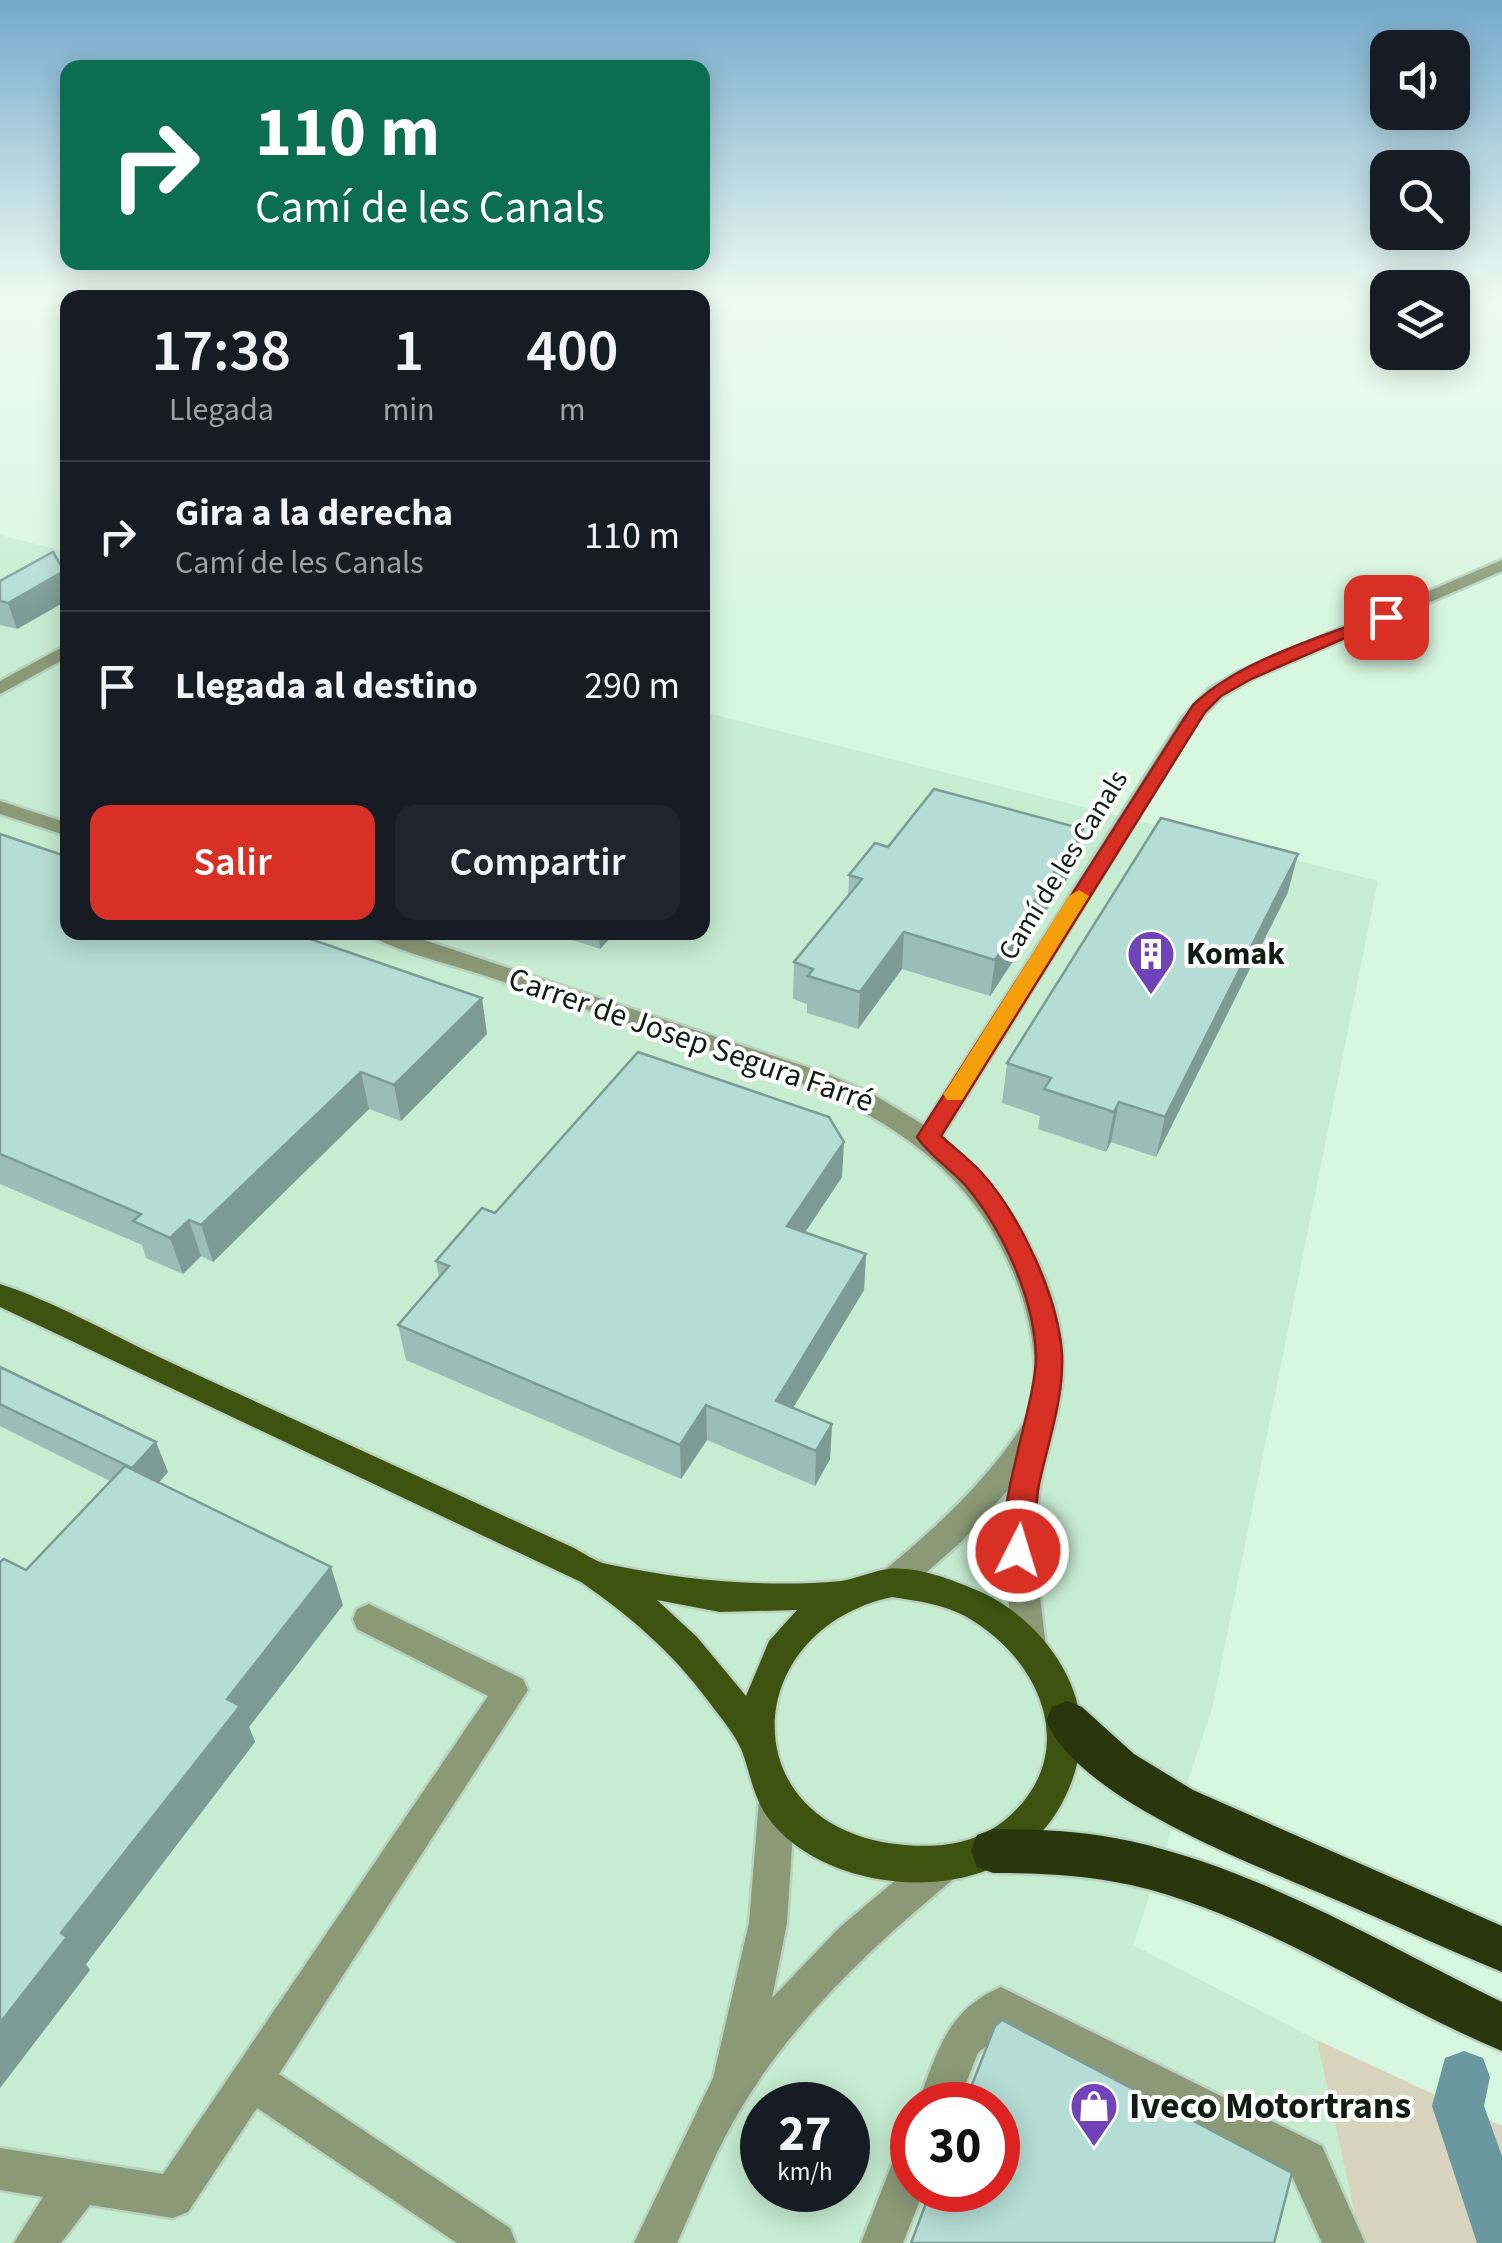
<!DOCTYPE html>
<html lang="es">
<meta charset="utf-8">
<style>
body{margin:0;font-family:"Source Sans 3",sans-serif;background:#20242c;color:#f1f3f6;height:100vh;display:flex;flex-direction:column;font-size:38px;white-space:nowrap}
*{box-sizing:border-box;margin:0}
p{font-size:32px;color:#9ea1a6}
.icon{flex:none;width:55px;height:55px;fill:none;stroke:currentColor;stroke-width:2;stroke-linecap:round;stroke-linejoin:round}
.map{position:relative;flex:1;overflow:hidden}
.drawer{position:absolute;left:60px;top:290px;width:650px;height:650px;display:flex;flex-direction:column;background:#171b24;border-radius:20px;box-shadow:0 5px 25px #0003}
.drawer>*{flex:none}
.hud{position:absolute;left:60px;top:60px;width:650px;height:210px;border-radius:20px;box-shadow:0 5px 25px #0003;background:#0b6e4f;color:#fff;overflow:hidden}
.tools{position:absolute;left:1370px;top:30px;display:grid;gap:20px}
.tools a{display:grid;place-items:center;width:100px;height:100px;border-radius:20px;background:#171b24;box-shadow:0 5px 25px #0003;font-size:50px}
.speed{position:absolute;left:740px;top:2082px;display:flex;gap:20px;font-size:50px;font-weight:700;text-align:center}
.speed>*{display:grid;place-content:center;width:130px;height:130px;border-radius:50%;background:#171b24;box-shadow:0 5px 25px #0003;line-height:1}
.speed small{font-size:25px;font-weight:400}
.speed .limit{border:15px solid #d22;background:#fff;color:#111}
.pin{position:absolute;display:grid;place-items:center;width:85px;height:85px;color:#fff;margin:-42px;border-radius:20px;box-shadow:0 5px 15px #0006}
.me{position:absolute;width:110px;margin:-55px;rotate:5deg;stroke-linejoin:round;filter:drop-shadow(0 0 8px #0008)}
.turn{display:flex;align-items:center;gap:35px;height:210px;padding:0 30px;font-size:45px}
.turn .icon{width:130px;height:130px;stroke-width:2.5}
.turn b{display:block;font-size:70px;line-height:85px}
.eta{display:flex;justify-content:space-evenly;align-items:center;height:170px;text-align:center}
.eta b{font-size:60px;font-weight:600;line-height:70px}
.action{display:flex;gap:20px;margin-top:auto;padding:20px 30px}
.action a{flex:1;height:115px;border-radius:20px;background:#d93025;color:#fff;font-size:40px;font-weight:600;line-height:115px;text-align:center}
.action a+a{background:#20242c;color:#f1f3f6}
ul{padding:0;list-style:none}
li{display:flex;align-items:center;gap:30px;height:150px;padding:0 30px;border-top:2px solid #363941}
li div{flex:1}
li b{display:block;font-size:38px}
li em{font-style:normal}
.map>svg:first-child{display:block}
</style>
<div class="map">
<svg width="1502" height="2243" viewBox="0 0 1502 2243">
<rect width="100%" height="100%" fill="#d7f6e0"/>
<path fill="#c6ecd1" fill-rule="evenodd" d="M0,535L67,552L68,932H702L703,712L1378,881L1213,1706L1133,1945L1317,2040L1361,2243H0ZM762,2105H848V2190H762ZM912,2105H998V2190H912Z"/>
<polygon fill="#d8d3bc" points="1317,2040 1502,2126 1502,2243 1361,2243"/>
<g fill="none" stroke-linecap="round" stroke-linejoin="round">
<polygon fill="#6a98a1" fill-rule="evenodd" points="1464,2051 1483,2058 1490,2077 1484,2106 1502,2156 1502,2243 1477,2243 1432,2106 1445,2058"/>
<g stroke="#b7d3bf" stroke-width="5">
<g id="minor">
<path d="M1502,560V571L1252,679L1221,697L1198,721L941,1138C1006,1187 1064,1283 1063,1367C1063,1413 1042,1456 1038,1502C1034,1550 1040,1598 1046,1646L1041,1657L1029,1661L1017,1657L1012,1646L1005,1552L1009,1489L961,1542L903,1593L892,1597L881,1593L876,1583L881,1573C934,1530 990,1478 1025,1421C1045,1388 1031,1321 1019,1288C964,1134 828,1089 687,1043C620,1021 553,998 486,976C460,967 383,948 366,932H400L825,1073L871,1093L924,1125L1182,718L1209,689L1240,671Z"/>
<polygon points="68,644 68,657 0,694 0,681"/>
<polygon points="0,801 68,823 68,836 0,814"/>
<polygon points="369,1604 523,1679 528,1690 279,2074 510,2228 516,2243 457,2243 257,2108 188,2212 173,2218 90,2205 61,2243 14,2243 43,2197 0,2190 0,2148 163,2174 488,1696 357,1629 353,1619 357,1609"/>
<path d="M777,1782L790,1788L795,1800L787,1923L772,1998L840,1927L930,1851L943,1846L956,1851L961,1864L956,1877C875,1944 798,2015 743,2105C716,2148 698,2197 677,2243H634L713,2078L749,1923L759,1800L764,1788Z"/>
<path d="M1001,1987L1322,2146L1365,2243H1322L1292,2176L1005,2030L978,2053L957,2105H917C937,2054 946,2010 1001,1987Z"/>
<polygon points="912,2145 912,2190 924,2190 903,2243 861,2243 897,2151"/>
</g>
</g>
<g stroke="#b7d3bf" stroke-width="5">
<path id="major" d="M0,1284C55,1302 109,1333 161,1358C265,1406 369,1454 474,1502C506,1517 539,1532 572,1547C582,1552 596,1562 607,1564C681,1580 764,1588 841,1581C856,1579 872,1571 888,1569C919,1566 955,1581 983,1593C1039,1619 1090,1685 1080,1750C1071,1803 1040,1848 990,1869C921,1898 811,1880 766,1815C753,1795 750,1773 742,1751C735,1734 720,1717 709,1702C673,1653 630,1616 581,1582L0,1307ZM892,1597C917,1601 942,1604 965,1616C1042,1659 1083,1755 1005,1820C975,1844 941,1848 905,1845C731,1831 736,1631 892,1597ZM657,1600L720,1612L797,1610L769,1641L746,1696L697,1637Z"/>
</g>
<g stroke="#b7d3bf" stroke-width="5">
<g id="highway">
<path d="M1067,1701L1082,1707L1134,1754L1193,1790L1502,1926V1972C1446,1949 1390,1923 1334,1899C1256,1865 1081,1801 1046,1721L1052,1707Z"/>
<path d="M993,1829C1039,1829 1085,1831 1130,1841C1261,1870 1383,1944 1502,2002V2051C1377,1999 1264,1916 1131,1885C1085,1875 1039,1873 993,1873L977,1867L971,1851L977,1835Z"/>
</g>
</g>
<use href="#minor" fill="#8b9977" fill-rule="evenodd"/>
<use href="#major" fill="#3e530f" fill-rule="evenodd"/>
<use href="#highway" fill="#2a370d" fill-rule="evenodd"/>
</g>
<g fill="#9abeb7">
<polygon points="0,581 68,582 68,600 17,629 0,625"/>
<polygon points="1083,829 1077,864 990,996 902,969 858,1029 807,1013 807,1004 793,999 794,962 848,896 849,875 888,847"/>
<polygon points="0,834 487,1034 401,1121 369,1109 213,1262 201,1256 183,1274 146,1258 142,1245 0,1184"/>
<polygon points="1288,892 1156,1157 1111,1142 1106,1152 1038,1129 1040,1116 1002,1103 1007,1063"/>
<polygon points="548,932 616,932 600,949"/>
<polygon points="842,1177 805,1232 866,1254 864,1290 793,1408 832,1424 830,1459 815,1486 707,1440 681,1479 406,1360 398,1325 439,1278 436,1261 495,1213"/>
<polygon points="0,1367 168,1472 159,1482 343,1605 249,1727 255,1742 86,1964 90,1970 0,2088 0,1562 26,1570 110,1481 0,1426"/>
</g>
<g fill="#7d9b95">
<polygon points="64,571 68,582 68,600 17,629 8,603"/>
<polygon points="1083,829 1077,864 990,996 995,960"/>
<polygon points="1298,854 1288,892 1156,1157 1165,1117"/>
<polygon points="599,932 616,932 600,949"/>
<polygon points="904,932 902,969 858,1029 860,992"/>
<polygon points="482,998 487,1034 401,1121 394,1085"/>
<polygon points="361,1072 369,1109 213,1262 201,1225"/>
<polygon points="1119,1102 1111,1142 1106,1152 1114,1112"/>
<polygon points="844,1142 842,1177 786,1261 787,1226"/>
<polygon points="189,1220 201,1256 183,1274 170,1238"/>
<polygon points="866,1254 864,1290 776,1436 776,1401"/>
<polygon points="706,1405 707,1440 681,1479 680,1445"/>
<polygon points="832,1424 830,1459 815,1486 816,1451"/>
<polygon points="156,1442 168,1472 145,1498 132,1468"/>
<polygon points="331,1567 343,1605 249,1727 255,1742 86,1964 90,1970 0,2088 0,2023 227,1699"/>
</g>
<g fill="#b3ddd5" stroke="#7d9b95" stroke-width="2.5">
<polygon points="53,552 64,571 8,603 0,601 0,581"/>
<polygon points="934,789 1083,829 995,960 904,932 860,992 808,976 813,969 794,962 862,879 849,875 875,843 888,847"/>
<polygon points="1161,818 1298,854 1165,1117 1119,1102 1114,1112 1044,1089 1051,1078 1007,1063"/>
<polygon points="0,834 68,857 68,932 290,932 482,998 394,1085 361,1072 201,1225 189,1220 170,1238 133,1221 141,1214 0,1154"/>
<polygon points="638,1052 829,1117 844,1142 787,1226 866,1254 776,1401 832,1424 816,1451 706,1405 680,1445 398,1325 449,1266 436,1261 482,1208 495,1213"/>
<polygon points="0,1367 156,1442 132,1468 0,1404"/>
<polygon points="125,1466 331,1567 227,1699 240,1706 61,1933 67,1937 0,2023 0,1562 4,1559 26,1570"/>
<polygon points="1002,2020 1292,2173 1274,2243 911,2243 931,2190 998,2190 998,2105 964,2105 995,2026"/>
</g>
<linearGradient id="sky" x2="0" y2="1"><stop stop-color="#75a9cc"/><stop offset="0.49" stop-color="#edfbf1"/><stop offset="1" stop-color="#edfbf1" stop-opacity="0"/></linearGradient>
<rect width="1502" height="612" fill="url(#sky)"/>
<path fill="#d93025" stroke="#8d1f18" stroke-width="2.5" d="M1380,614L1393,617L1251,679L1221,696L1205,712L941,1136C954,1148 969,1159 981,1172C1020,1215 1058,1297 1062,1354C1064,1396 1048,1443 1039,1484C1034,1508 1039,1537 1028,1560L1018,1563L1008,1560C989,1521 1037,1405 1036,1355C1034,1298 1003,1230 966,1186C951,1169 930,1156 917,1137L1193,705C1241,659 1319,639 1380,614Z"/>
<polygon fill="#f59e0b" points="1079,890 1089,896 962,1100 947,1100 943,1094 947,1089 1069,896"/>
<defs>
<g id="building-pin" transform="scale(2.5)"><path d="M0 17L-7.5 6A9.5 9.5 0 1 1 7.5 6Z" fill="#7143bb" stroke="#fff"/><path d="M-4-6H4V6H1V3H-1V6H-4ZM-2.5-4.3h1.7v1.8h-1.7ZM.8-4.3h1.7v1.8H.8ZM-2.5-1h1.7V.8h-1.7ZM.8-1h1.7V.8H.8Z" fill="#fff"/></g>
<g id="shop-pin" transform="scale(2.5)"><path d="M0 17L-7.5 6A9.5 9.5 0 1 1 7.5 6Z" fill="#7143bb" stroke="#fff"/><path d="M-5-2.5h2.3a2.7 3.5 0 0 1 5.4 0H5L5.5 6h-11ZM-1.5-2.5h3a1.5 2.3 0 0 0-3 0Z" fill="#fff"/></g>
</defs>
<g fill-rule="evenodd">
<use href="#building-pin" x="1151" y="954"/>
<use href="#shop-pin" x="1094" y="2106"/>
</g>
<g text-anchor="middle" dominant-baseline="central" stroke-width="8" stroke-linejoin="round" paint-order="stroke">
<g font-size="28" fill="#101c14" stroke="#fff">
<text transform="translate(1063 865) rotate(-58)">Camí de les Canals</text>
</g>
<g font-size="32" font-weight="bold" fill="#101c14" stroke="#fff" text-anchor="start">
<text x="1186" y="954">Komak</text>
</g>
<g font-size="32" fill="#101c14" stroke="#fff">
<text transform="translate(691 1040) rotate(19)">Carrer de Josep Segura Farré</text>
</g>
<g font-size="38" font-weight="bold" fill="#101c14" stroke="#fff" text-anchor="start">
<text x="1129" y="2106">Iveco Motortrans</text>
</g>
</g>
</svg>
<div class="tools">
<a><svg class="icon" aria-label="sound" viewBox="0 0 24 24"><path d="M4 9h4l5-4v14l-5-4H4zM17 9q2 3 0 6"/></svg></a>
<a><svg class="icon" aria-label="search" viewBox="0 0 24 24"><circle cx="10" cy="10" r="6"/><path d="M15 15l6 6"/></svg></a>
<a><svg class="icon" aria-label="layers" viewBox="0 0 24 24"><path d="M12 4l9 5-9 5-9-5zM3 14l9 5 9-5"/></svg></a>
</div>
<div class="speed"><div>27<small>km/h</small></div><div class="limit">30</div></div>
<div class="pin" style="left:1386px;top:617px;background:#d93025"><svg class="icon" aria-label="arrive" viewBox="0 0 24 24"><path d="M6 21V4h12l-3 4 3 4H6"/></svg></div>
<svg class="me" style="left:1018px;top:1551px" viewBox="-20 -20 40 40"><circle r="17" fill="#d93025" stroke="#fff" stroke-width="3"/><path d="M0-11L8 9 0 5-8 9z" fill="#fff"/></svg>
<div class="hud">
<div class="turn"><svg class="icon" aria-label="right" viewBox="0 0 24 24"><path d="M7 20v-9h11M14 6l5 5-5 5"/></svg><div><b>110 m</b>Camí de les Canals</div></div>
</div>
<section class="drawer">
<div class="eta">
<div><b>17:38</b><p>Llegada</p></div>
<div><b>1</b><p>min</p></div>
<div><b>400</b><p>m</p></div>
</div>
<ul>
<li><svg class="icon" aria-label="right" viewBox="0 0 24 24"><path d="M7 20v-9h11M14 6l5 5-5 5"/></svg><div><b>Gira a la derecha</b><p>Camí de les Canals</p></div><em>110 m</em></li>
<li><svg class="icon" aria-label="arrive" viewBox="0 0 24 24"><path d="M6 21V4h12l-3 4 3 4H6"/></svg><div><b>Llegada al destino</b></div><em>290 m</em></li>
</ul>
<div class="action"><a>Salir</a><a>Compartir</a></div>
</section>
</div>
